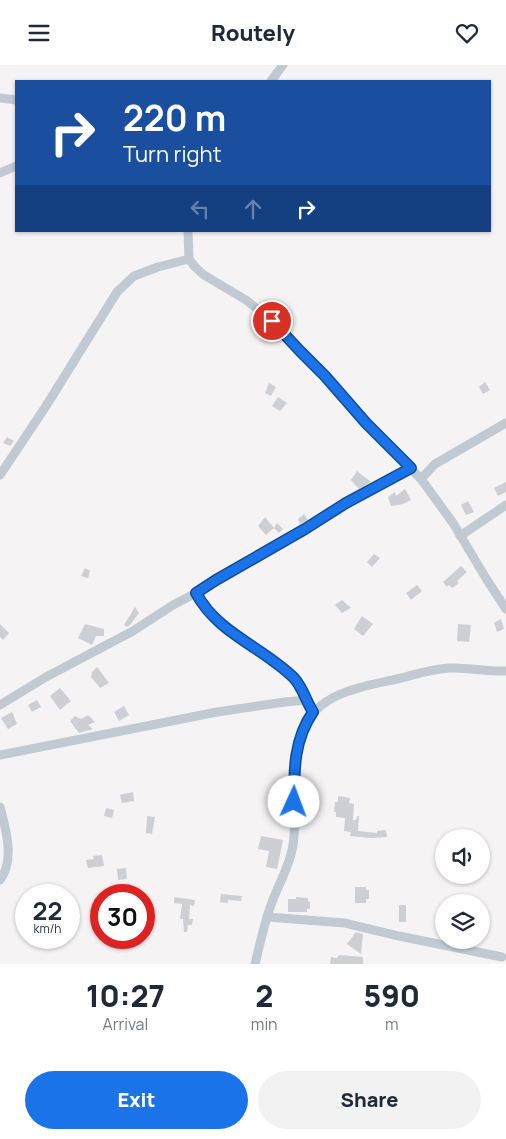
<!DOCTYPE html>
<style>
body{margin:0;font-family:Manrope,sans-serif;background:#f2f2f3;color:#1f2937;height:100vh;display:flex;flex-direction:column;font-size:19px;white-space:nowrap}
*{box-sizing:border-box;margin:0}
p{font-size:16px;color:#747a83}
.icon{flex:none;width:28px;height:28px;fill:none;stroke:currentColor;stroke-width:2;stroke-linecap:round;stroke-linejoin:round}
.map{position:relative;height:899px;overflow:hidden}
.side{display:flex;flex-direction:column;background:#fff;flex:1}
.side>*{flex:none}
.hud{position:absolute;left:15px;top:15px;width:476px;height:152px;border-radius:0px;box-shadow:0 1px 4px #0004;background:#1a4fa0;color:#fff;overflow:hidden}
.fabs{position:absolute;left:435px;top:764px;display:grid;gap:10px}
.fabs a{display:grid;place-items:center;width:55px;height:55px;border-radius:50%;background:#fff;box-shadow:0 1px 4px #0004;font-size:25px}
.speed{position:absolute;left:15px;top:819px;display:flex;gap:10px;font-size:25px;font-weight:700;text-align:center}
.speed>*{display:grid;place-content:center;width:65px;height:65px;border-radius:50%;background:#fff;box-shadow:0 1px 4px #0004;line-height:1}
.speed small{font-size:12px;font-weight:400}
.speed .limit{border:8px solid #d22;background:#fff;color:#111}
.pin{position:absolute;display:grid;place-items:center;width:42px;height:42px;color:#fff;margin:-21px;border:2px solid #fff;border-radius:50%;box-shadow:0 1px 5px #0007}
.me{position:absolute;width:55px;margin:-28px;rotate:2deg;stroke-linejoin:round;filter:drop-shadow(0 0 4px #0008)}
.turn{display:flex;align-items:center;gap:18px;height:105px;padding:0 25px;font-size:22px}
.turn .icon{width:65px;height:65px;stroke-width:2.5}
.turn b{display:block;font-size:35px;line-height:42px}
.lanes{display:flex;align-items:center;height:48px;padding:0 25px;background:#0003;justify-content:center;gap:25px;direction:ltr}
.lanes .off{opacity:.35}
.eta{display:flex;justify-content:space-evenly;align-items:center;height:85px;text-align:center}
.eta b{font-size:30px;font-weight:800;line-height:35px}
.cta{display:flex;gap:10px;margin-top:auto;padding:10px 25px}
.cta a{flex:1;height:58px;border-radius:30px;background:#1a73e8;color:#fff;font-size:20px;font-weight:800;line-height:58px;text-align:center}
.cta a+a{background:#f2f2f3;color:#1f2937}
header{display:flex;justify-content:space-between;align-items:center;height:65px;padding:0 25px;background:#fff;font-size:22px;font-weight:800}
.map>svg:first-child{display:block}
</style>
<header><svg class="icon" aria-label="menu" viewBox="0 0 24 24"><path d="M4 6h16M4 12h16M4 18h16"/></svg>Routely<svg class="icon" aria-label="heart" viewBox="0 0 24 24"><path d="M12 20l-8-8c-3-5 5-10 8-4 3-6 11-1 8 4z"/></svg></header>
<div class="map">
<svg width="506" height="899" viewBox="0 0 506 899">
<rect width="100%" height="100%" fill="#f5f3f3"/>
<g fill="#cdcfd5">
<polygon points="485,317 490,325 483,329 479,322"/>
<polygon points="269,318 276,322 271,331 265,328"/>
<polygon points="278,332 287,338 280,346 272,341"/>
<polygon points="7,372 14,376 10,381 3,378"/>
<polygon points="357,406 371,417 359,424 351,415"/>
<polygon points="506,417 506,427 498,431 494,423"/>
<polygon points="405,424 411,435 403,439 391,441 388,432 395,427 396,431"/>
<polygon points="468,436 474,447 466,450 461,440"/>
<polygon points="304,449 308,455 300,459 298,454"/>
<polygon points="265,452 274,463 266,470 258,461"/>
<polygon points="277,458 283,464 279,468 274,463"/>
<polygon points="374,489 380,493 372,502 367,497"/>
<polygon points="461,501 467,507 457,516 459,518 452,523 449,520 447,522 443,517"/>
<polygon points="85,503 90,506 88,513 81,511"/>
<polygon points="417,520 422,526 411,535 406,528"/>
<polygon points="342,535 351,543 342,548 335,540"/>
<polygon points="135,542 139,548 130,560 127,562 124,560"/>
<polygon points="362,551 373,559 363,571 354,564"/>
<polygon points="501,554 504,564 497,567 494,558"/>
<polygon points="0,559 9,568 3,575 0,572"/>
<polygon points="85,559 104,564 104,571 96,571 92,580 78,573"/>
<polygon points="458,559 471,560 469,577 457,576"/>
<polygon points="97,602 109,618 100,623 91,612 92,607"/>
<polygon points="60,623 71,636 60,645 50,631"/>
<polygon points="37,635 41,642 32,647 28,640"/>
<polygon points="124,641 129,650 119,656 114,647"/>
<polygon points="12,647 17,659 8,664 1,653"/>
<polygon points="88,650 95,657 88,660 93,664 79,668 70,656 75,651 81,654"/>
<polygon points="133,727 134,736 122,738 120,730"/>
<polygon points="338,731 350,733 349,738 354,739 353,755 356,755 357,751 359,751 358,766 377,768 377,766 386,765 387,772 371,773 350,771 351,767 344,766 345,753 336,752 336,747 334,747 335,737 338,737"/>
<polygon points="106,743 114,745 112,753 104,751"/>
<polygon points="147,751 155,752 152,769 146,768"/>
<polygon points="261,771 283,775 277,804 266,802 269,786 258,784"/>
<polygon points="102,790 104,801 88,803 86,795 94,794 93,791"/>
<polygon points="126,803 127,814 118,815 117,804"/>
<polygon points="355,822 366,822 366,825 369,825 369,834 366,834 366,838 355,838"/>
<polygon points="221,829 242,831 241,836 228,835 228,838 220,837"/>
<polygon points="174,832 195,835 194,841 190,840 189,854 193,854 192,860 188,860 187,867 184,867 183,854 180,854 182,839 174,838"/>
<polygon points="296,832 308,833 308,836 310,837 310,844 307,844 307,847 288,847 288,834 296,834"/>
<rect x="399" y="840" width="7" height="17"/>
<polygon points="356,867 363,869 361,889 347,879"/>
<polygon points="339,890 363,892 363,899 330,899 331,892 337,893"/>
</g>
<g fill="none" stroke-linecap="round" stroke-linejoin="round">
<g stroke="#c1cad2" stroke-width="9">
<polyline points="271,16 283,0"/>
<polyline points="0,33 16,35"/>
<polyline points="0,108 16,101"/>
<polyline points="188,166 189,194 195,202 204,210 246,235 272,256 300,286 325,311 366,358 421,414 453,458 487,515 506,544"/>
<polyline points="0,410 46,341 117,227 134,211 158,202 189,194"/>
<polyline points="421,414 435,399 506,358"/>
<polyline points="460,471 506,440"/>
<path d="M196,528C218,568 263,585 296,615L301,622L309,640"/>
<polyline points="0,640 46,612 133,566 173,540 196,528 216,515 305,464 346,438 411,403"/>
<polyline points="0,690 217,647 285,637 307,635"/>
<path d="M0,742C6,765 15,795 0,815"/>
<polyline points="267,852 345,858 399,871 502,892"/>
<path d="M255,899C260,879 264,859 271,840C278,820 290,801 293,780C298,744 291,709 300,674C312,628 358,623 397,614C414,610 431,604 449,603C468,602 487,607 506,606"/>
</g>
</g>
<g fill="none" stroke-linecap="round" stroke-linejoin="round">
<g stroke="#114b97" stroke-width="12">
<path id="route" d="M272,256L300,286L325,311L366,358L411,403L346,438L305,464L216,515L196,528C218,569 263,582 294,613C303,623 306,636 313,647C294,674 294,705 294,737"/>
</g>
<use href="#route" stroke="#1a73e8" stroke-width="9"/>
</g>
</svg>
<div class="fabs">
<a><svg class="icon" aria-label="sound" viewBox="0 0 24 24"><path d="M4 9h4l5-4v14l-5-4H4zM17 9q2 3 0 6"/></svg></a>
<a><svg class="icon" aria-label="layers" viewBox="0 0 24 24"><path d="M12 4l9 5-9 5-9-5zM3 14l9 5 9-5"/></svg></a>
</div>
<div class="speed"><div>22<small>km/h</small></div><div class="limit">30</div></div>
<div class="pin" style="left:272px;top:256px;background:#d93025"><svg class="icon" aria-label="arrive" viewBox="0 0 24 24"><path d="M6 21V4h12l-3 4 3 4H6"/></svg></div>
<svg class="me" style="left:294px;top:737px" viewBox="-20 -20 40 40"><circle r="19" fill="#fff"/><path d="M0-13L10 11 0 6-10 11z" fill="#1a73e8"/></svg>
<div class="hud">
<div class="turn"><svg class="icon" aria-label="right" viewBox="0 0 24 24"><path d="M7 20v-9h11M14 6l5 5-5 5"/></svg><div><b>220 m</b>Turn right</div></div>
<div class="lanes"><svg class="icon off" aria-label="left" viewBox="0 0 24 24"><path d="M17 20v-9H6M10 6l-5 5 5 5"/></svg><svg class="icon off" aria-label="ahead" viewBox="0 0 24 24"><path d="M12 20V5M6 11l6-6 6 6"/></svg><svg class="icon" aria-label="right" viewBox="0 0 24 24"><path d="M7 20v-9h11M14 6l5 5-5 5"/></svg></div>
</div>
</div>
<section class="side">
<div class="eta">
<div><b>10:27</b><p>Arrival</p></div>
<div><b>2</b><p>min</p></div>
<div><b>590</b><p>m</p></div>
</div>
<div class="cta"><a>Exit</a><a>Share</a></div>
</section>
